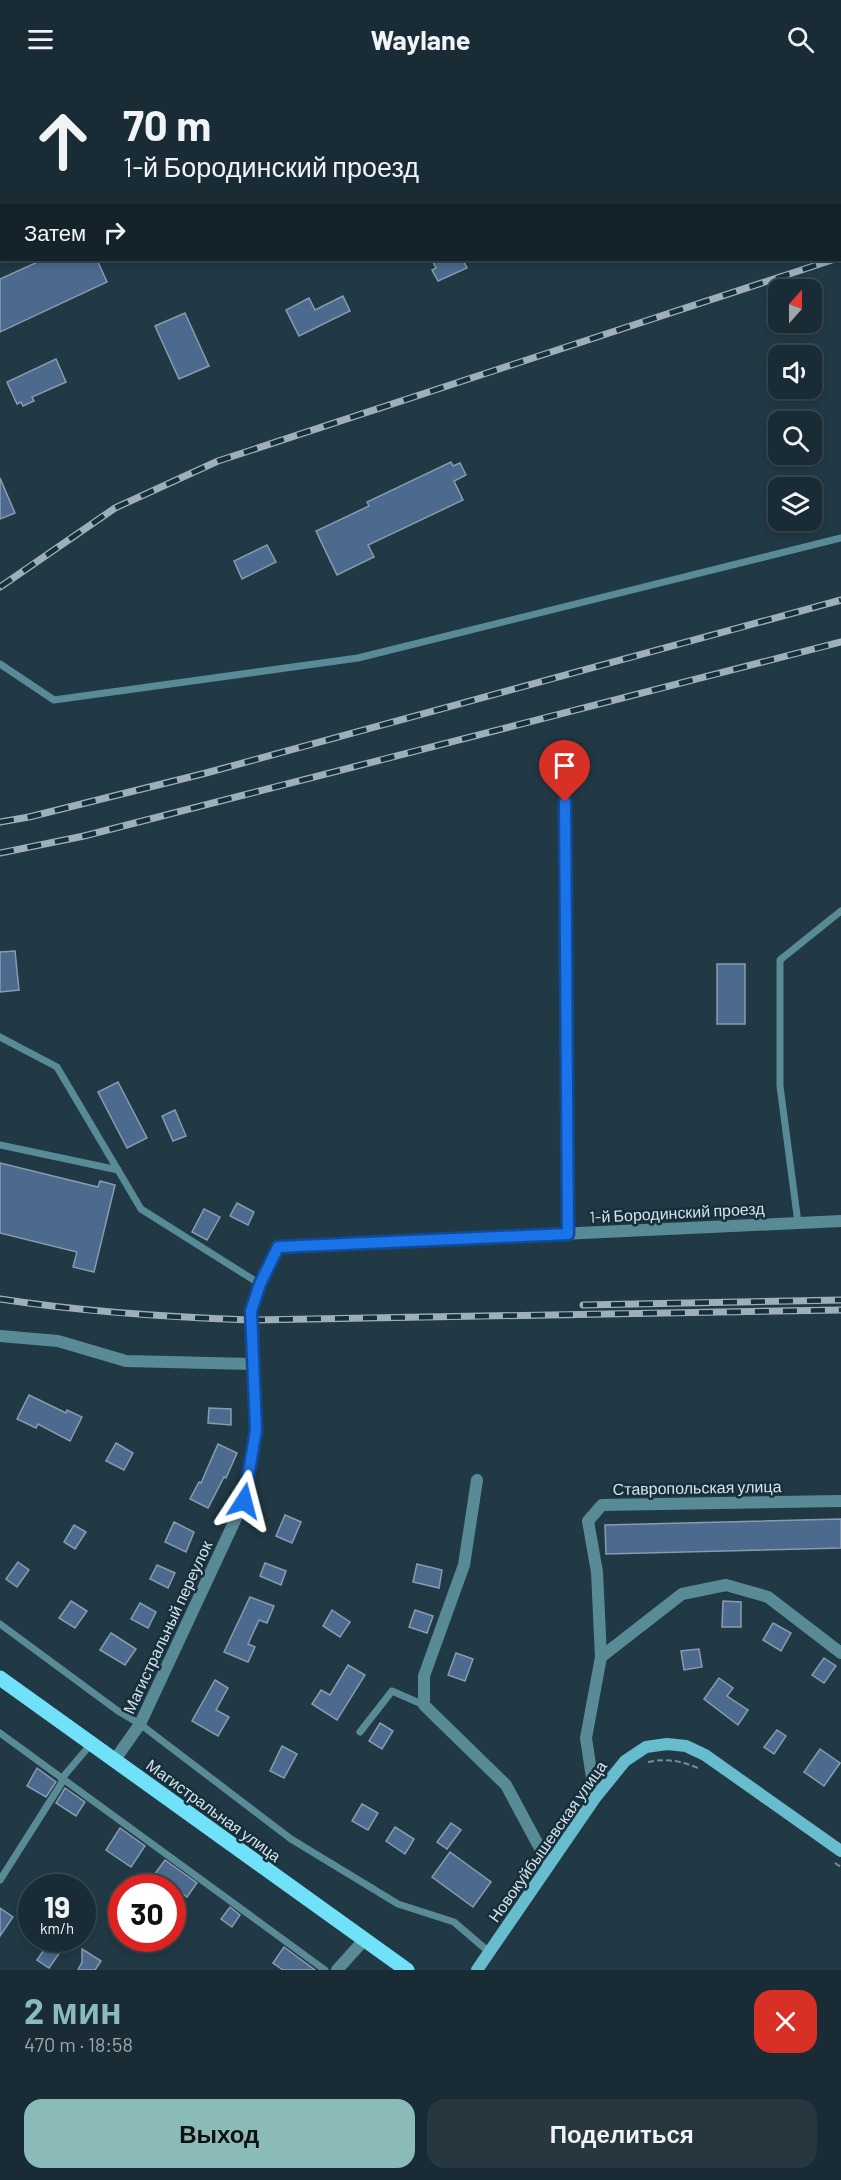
<!DOCTYPE html>
<html lang="ru">
<meta charset="utf-8">
<style>
body{margin:0;font-family:Barlow,sans-serif;background:#263740;color:#f1f3f6;height:100vh;display:flex;flex-direction:column;font-size:22px;white-space:nowrap}
*{box-sizing:border-box;margin:0}
p{font-size:20px;color:#9fa7ac}
.icon{flex:none;width:33px;height:33px;fill:none;stroke:currentColor;stroke-width:2;stroke-linecap:round;stroke-linejoin:round}
.map{position:relative;height:1892px;overflow:hidden}
.details{display:flex;flex-direction:column;background:#192b34;flex:1}
.details>*{flex:none}
.guide{position:absolute;left:0px;top:0px;width:842px;height:183px;box-shadow:0 3px 9px #0003,0 0 0 2px #37474f;background:#192b34;color:#f1f3f6;overflow:hidden}
.needle{width:39px;rotate:21deg}
.controls{position:absolute;left:768px;top:201px;display:grid;gap:12px}
.controls a{display:grid;place-items:center;width:54px;height:54px;border-radius:12px;background:#192b34;box-shadow:0 3px 9px #0003,0 0 0 2px #37474f;font-size:30px}
.speed{position:absolute;left:18px;top:1796px;display:flex;gap:12px;font-size:30px;font-weight:700;text-align:center}
.speed>*{display:grid;place-content:center;width:78px;height:78px;border-radius:50%;background:#192b34;box-shadow:0 3px 9px #0003,0 0 0 2px #37474f;line-height:1}
.speed small{font-size:15px;font-weight:400}
.speed .limit{border:9px solid #d22;background:#fff;color:#111}
.pin{position:absolute;display:grid;place-items:center;width:51px;height:51px;color:#fff;margin:-62px -26px;border-radius:50% 50% 50% 0;rotate:-45deg;box-shadow:0 0 6px #0007}
.pin .icon{rotate:45deg}
.me{position:absolute;width:66px;margin:-33px;rotate:9deg;stroke-linejoin:round;filter:drop-shadow(0 0 4px #0008)}
.turn{display:flex;align-items:center;gap:21px;height:126px;padding:0 24px;font-size:27px}
.turn .icon{width:78px;height:78px;stroke-width:2.5}
.turn b{display:block;font-size:42px;line-height:51px}
.then{display:flex;align-items:center;height:57px;padding:0 24px;background:#0003;gap:12px;font-size:22px}
.round{display:grid;place-items:center;flex:none;width:63px;height:63px;border-radius:18px;background:#263740}
.overview{display:flex;align-items:center;justify-content:space-between;height:102px;padding:0 24px}
h1{font-size:36px;font-weight:700;line-height:45px;color:#8bbbb9}
.action{display:flex;gap:12px;margin-top:auto;padding:12px 24px}
.action a{flex:1;height:69px;border-radius:18px;background:#8bbbb9;color:#111;font-size:24px;font-weight:700;line-height:69px;text-align:center}
.action a+a{background:#263740;color:#f1f3f6}
header{display:flex;justify-content:space-between;align-items:center;height:78px;padding:0 24px;background:#192b34;font-size:27px;font-weight:700}
.map>svg:first-child{display:block}
</style>
<header><svg class="icon" aria-label="menu" viewBox="0 0 24 24"><path d="M4 6h16M4 12h16M4 18h16"/></svg>Waylane<svg class="icon" aria-label="search" viewBox="0 0 24 24"><circle cx="10" cy="10" r="6"/><path d="M15 15l6 6"/></svg></header>
<div class="map">
<svg width="841" height="1892" viewBox="0 0 841 1892">
<rect width="100%" height="100%" fill="#213945"/>
<g fill="#4b6a8d" stroke="#899bb0" stroke-width="1.5">
<polygon points="42,182 97,182 107,204 0,254 0,201"/>
<polygon points="432,182 463,182 467,190 438,203 432,192 436,190"/>
<polygon points="343,218 350,233 299,258 286,232 309,220 315,232"/>
<polygon points="185,235 209,288 179,301 155,248"/>
<polygon points="56,281 66,304 32,319 34,323 23,328 21,324 17,326 7,304"/>
<polygon points="451,384 453,388 460,385 466,397 454,403 463,422 368,467 374,479 337,497 316,453 369,428 367,424"/>
<polygon points="0,400 15,435 0,441"/>
<polygon points="267,467 276,484 242,501 234,483"/>
<polygon points="15,873 19,912 0,914 0,874"/>
<rect x="717" y="886" width="28" height="60"/>
<polygon points="118,1004 147,1060 127,1070 98,1014"/>
<polygon points="175,1032 186,1058 173,1063 162,1038"/>
<polygon points="0,1085 98,1109 100,1103 115,1107 94,1194 73,1189 77,1174 0,1155"/>
<polygon points="237,1125 254,1134 248,1147 230,1138"/>
<polygon points="204,1131 220,1139 207,1162 192,1154"/>
<polygon points="29,1317 66,1335 67,1332 82,1339 70,1363 38,1346 36,1350 17,1341"/>
<polygon points="209,1330 231,1331 231,1347 208,1345"/>
<polygon points="116,1365 133,1375 124,1392 106,1383"/>
<polygon points="218,1366 237,1375 226,1400 224,1399 208,1430 190,1421 199,1404 201,1405"/>
<polygon points="285,1437 301,1444 292,1465 276,1458"/>
<polygon points="841,1441 841,1470 606,1476 605,1447"/>
<polygon points="174,1444 194,1454 186,1474 165,1464"/>
<polygon points="74,1447 86,1454 75,1471 64,1464"/>
<polygon points="18,1484 29,1492 17,1509 6,1501"/>
<polygon points="265,1485 286,1493 281,1507 260,1498"/>
<polygon points="417,1486 442,1492 439,1510 413,1504"/>
<polygon points="157,1487 175,1495 168,1510 150,1501"/>
<polygon points="250,1519 274,1528 267,1545 259,1542 248,1566 255,1569 248,1584 224,1574"/>
<polygon points="71,1523 87,1533 75,1550 59,1540"/>
<polygon points="723,1523 741,1524 741,1549 722,1549"/>
<polygon points="140,1525 156,1534 148,1550 131,1541"/>
<polygon points="332,1532 350,1544 340,1559 323,1548"/>
<polygon points="415,1532 433,1538 427,1555 409,1549"/>
<polygon points="773,1545 791,1555 781,1573 763,1562"/>
<polygon points="111,1555 136,1571 125,1587 100,1572"/>
<polygon points="699,1571 702,1589 684,1592 681,1573"/>
<polygon points="456,1575 473,1581 465,1603 448,1597"/>
<polygon points="824,1580 836,1588 824,1605 812,1597"/>
<polygon points="348,1587 365,1597 337,1642 312,1626 321,1612 330,1617"/>
<polygon points="719,1600 733,1610 727,1618 748,1632 738,1647 704,1621"/>
<polygon points="215,1602 228,1610 216,1632 229,1639 218,1658 192,1643"/>
<polygon points="380,1645 393,1653 382,1671 369,1663"/>
<polygon points="777,1652 786,1658 774,1676 764,1669"/>
<polygon points="282,1668 297,1676 284,1700 270,1693"/>
<polygon points="820,1671 840,1685 824,1708 804,1694"/>
<polygon points="37,1690 56,1704 46,1719 27,1708"/>
<polygon points="65,1710 85,1724 76,1738 56,1725"/>
<polygon points="362,1726 378,1735 368,1752 352,1743"/>
<polygon points="451,1745 461,1752 447,1771 437,1764"/>
<polygon points="395,1749 414,1761 405,1776 386,1763"/>
<polygon points="120,1750 145,1768 131,1789 106,1772"/>
<polygon points="450,1774 491,1804 473,1829 432,1799"/>
<polygon points="165,1782 197,1805 187,1819 154,1797"/>
<polygon points="230,1829 240,1837 232,1849 221,1841"/>
<polygon points="0,1830 13,1839 0,1858"/>
<polygon points="52,1860 70,1860 49,1890 37,1882"/>
<polygon points="284,1869 315,1892 283,1892 273,1885"/>
<polygon points="82,1871 101,1883 95,1892 78,1892 82,1884"/>
</g>
<g fill="none" stroke-linecap="round" stroke-linejoin="round">
<g stroke="#798c96" stroke-width="2" stroke-dasharray="6 3" stroke-linecap="butt">
<path d="M648,1684C667,1680 682,1683 700,1691"/>
<polyline points="835,1785 841,1789"/>
</g>
<g stroke="#598b97" stroke-width="7">
<polyline points="0,586 54,622 358,580 841,460"/>
<polyline points="565,725 568,1156"/>
<polyline points="0,959 57,989 141,1131 260,1206"/>
<polyline points="0,1067 118,1092"/>
<polyline points="798,1145 780,1008 780,882 841,833"/>
<polyline points="0,1546 118,1633 140,1646 291,1761 398,1826 454,1844 489,1874"/>
<polyline points="360,1654 392,1613 424,1627"/>
<polyline points="0,1655 325,1892"/>
<polyline points="0,1802 61,1706 63,1699 91,1666"/>
</g>
<g stroke="#598b97" stroke-width="12">
<polyline points="0,1258 58,1263 126,1283 252,1286"/>
<polyline points="477,1402 464,1487 424,1598 424,1627 506,1707 549,1787"/>
<polyline points="601,1579 682,1516 726,1507 768,1519 841,1575"/>
<polyline points="114,1683 140,1646 244,1423 256,1352 251,1233 260,1206 278,1169 841,1143"/>
<polyline points="595,1720 586,1660 601,1579 597,1494 588,1443 602,1427 841,1423"/>
<polyline points="337,1892 364,1862"/>
</g>
<polyline stroke="#67bcce" stroke-width="12" points="477,1892 595,1720 625,1683 646,1669 667,1666 686,1668 705,1677 841,1773"/>
<polyline stroke="#70e1f9" stroke-width="15" points="0,1600 407,1892"/>
<g stroke="#9eafb8" stroke-width="7">
<g id="rail">
<polyline points="0,509 115,430 218,383 832,182"/>
<polyline points="0,744 29,739 206,695 841,522"/>
<polyline points="0,775 84,758 841,564"/>
<path d="M0,1221C83,1234 167,1239 250,1242L841,1232"/>
<polyline points="583,1227 841,1222"/>
</g>
</g>
<use href="#rail" stroke="#172e3b" stroke-width="4.5" stroke-dasharray="14" stroke-linecap="butt"/>
</g>
<g fill="none" stroke-linecap="round" stroke-linejoin="round">
<g stroke="#114b97" stroke-width="15">
<polyline id="route" points="244,1423 256,1352 251,1233 260,1206 278,1169 568,1156 565,724"/>
</g>
<use href="#route" stroke="#1a73e8" stroke-width="10"/>
</g>
<g text-anchor="middle" dominant-baseline="central" stroke-width="5" stroke-linejoin="round" paint-order="stroke">
<g font-size="16" fill="#d5e3eb" stroke="#172e3b">
<text transform="translate(677 1134) rotate(-3)">1-й Бородинский проезд</text>
<text transform="translate(697 1409) rotate(-1)">Ставропольская улица</text>
<text transform="translate(167 1549) rotate(-65)">Магистральный переулок</text>
<text transform="translate(214 1732) rotate(36)">Магистральная улица</text>
<text transform="translate(547 1763) rotate(-55)">Новокуйбышевская улица</text>
</g>
</g>
</svg>
<div class="controls">
<a><svg class="needle" viewBox="-14 -14 28 28"><path d="M0-13l5 13h-10z" fill="#e53935"/><path d="M0 13l5-13h-10z" fill="#9fa7ac"/></svg></a>
<a><svg class="icon" aria-label="sound" viewBox="0 0 24 24"><path d="M4 9h4l5-4v14l-5-4H4zM17 9q2 3 0 6"/></svg></a>
<a><svg class="icon" aria-label="search" viewBox="0 0 24 24"><circle cx="10" cy="10" r="6"/><path d="M15 15l6 6"/></svg></a>
<a><svg class="icon" aria-label="layers" viewBox="0 0 24 24"><path d="M12 4l9 5-9 5-9-5zM3 14l9 5 9-5"/></svg></a>
</div>
<div class="speed"><div>19<small>km/h</small></div><div class="limit">30</div></div>
<div class="pin" style="left:565px;top:724px;background:#d93025"><svg class="icon" aria-label="arrive" viewBox="0 0 24 24"><path d="M6 21V4h12l-3 4 3 4H6"/></svg></div>
<svg class="me" style="left:244px;top:1423px" viewBox="-20 -20 40 40"><path d="M0-17L14 15 0 8-14 15z" fill="#1a73e8" stroke="#fff" stroke-width="4"/></svg>
<div class="guide">
<div class="turn"><svg class="icon" aria-label="ahead" viewBox="0 0 24 24"><path d="M12 20V5M6 11l6-6 6 6"/></svg><div><b>70 m</b>1-й Бородинский проезд</div></div>
<div class="then">Затем<svg class="icon" aria-label="right" viewBox="0 0 24 24"><path d="M7 20v-9h11M14 6l5 5-5 5"/></svg></div>
</div>
</div>
<section class="details">
<div class="overview"><div><h1>2 мин</h1><p>470 m · 18:58</p></div><a class="round" style="background:#d93025;color:#fff"><svg class="icon" aria-label="close" viewBox="0 0 24 24"><path d="M6 6l12 12M18 6L6 18"/></svg></a></div>
<div class="action"><a>Выход</a><a>Поделиться</a></div>
</section>
